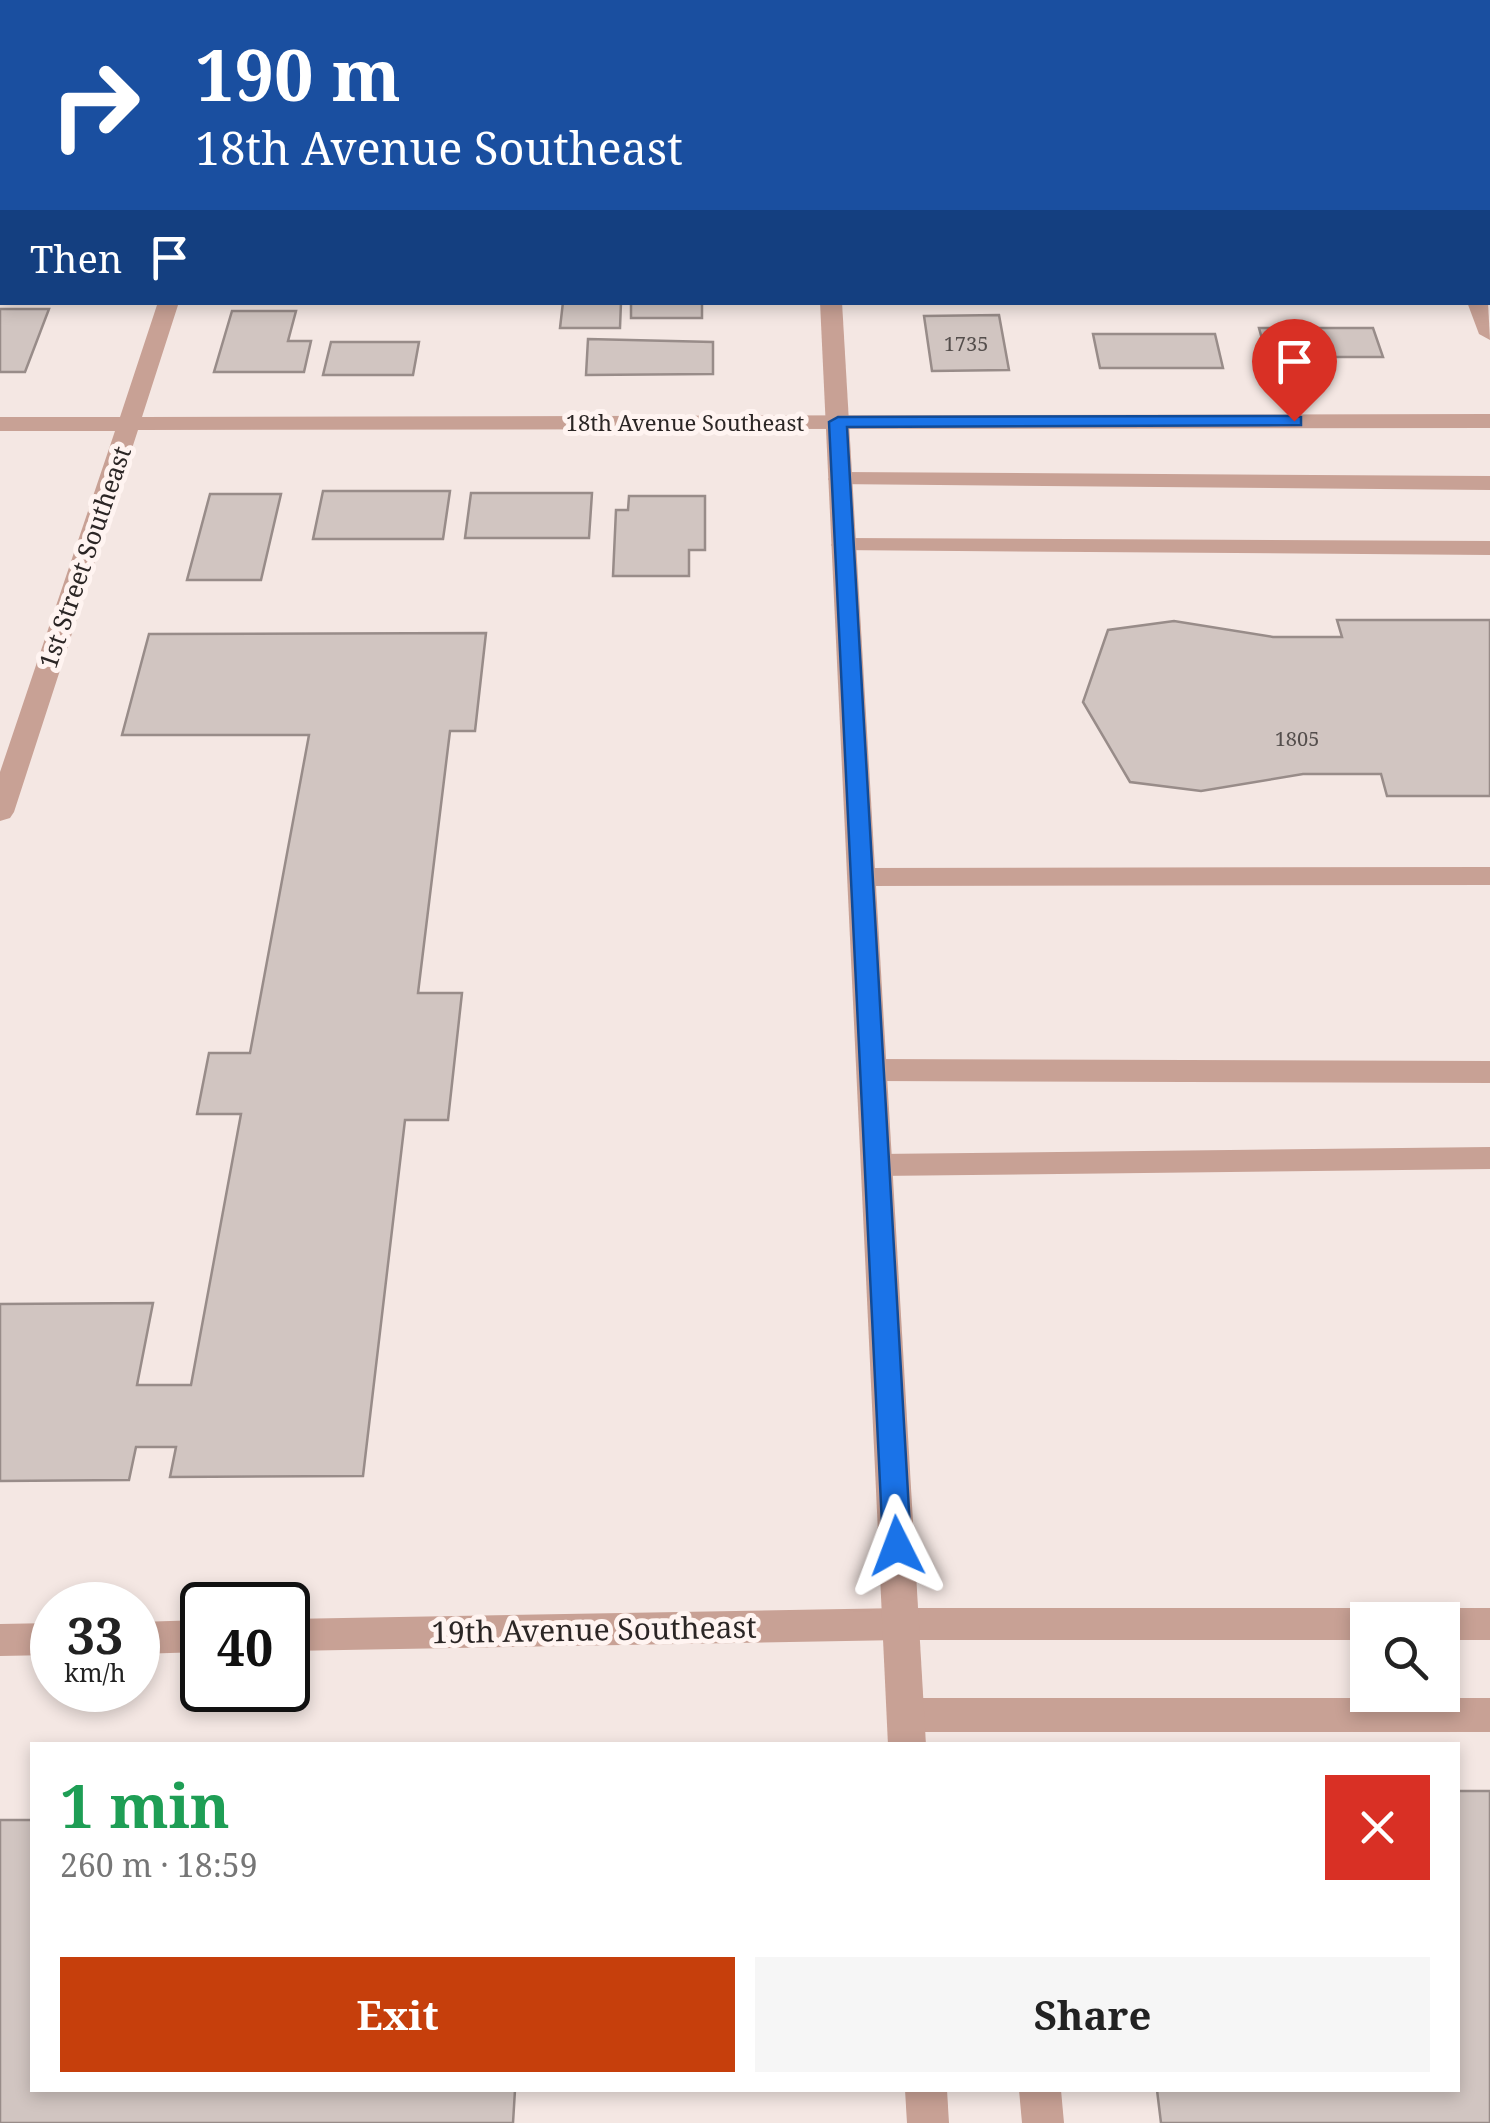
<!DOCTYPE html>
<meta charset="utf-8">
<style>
body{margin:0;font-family:"Noto Serif",serif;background:#f6f6f6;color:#222;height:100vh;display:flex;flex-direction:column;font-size:38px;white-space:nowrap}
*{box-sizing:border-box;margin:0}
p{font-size:32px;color:#767676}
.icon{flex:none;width:55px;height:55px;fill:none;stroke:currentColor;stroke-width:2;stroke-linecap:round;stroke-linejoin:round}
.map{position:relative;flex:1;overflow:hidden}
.sheet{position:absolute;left:30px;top:1742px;width:1430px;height:350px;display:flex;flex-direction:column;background:#fff;border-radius:0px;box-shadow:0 5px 15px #0003}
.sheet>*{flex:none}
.banner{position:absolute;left:0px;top:0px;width:1490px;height:305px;box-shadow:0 5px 15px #0003;background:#1a4fa0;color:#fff;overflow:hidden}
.fabs{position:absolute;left:1350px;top:1602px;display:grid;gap:20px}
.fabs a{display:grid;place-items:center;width:110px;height:110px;border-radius:0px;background:#fff;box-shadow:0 5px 15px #0003;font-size:50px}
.speed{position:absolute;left:30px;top:1582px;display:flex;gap:20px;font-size:50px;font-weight:700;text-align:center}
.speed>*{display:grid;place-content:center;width:130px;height:130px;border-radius:50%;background:#fff;box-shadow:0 5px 15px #0003;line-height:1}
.speed small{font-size:25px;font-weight:400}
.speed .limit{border:5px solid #111;border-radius:15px;background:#fff;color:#111}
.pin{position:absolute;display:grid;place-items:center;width:85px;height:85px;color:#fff;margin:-102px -42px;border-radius:50% 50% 50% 0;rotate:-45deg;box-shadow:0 0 10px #0007}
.pin .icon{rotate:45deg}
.me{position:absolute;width:110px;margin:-55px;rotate:357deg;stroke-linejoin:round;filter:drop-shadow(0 0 8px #0008)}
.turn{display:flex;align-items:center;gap:35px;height:210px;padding:0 30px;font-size:45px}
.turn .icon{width:130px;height:130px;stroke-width:2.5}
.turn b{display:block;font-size:70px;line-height:85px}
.then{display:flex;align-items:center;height:95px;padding:0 30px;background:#0003;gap:20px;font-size:38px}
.round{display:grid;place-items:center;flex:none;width:105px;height:105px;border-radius:0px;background:#f6f6f6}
.head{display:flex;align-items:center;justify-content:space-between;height:170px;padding:0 30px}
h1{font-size:60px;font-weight:700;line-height:75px;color:#1e9e55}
.action{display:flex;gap:20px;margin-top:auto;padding:20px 30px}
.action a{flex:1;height:115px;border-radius:0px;background:#c63f0c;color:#fff;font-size:40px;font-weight:700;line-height:115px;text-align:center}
.action a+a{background:#f6f6f6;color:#222}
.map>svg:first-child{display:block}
</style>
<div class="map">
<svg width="1490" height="2123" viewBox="0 0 1490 2123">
<rect width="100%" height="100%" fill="#f4e7e3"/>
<g fill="#d1c5c1" stroke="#988c89" stroke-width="2.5">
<polygon points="563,302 621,302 620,328 560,328"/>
<rect x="631" y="302" width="71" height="16"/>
<polygon points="0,309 49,309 25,372 0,372"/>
<polygon points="232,311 296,311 288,341 311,341 304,372 214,372"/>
<polygon points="999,315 1009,370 932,371 924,316"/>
<polygon points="1259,328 1373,328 1383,357 1267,357"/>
<polygon points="1093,334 1215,334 1223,368 1100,368"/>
<polygon points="588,339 713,342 713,374 586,375"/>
<polygon points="331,342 419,342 413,375 323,375"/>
<polygon points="323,491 450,491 443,539 313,539"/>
<polygon points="471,493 592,493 589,538 465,538"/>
<polygon points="210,494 281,494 261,580 187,580"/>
<polygon points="629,496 705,496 705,550 689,550 689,576 613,576 616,510 628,510"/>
<polygon points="1337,620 1490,620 1490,796 1387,796 1381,774 1303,774 1201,791 1130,782 1083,702 1108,630 1174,621 1273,637 1342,637"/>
<polygon points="486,633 475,731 450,731 418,993 462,993 448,1120 405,1120 363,1476 170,1477 176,1447 136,1447 129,1480 0,1481 0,1304 153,1303 137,1385 191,1385 241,1114 197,1114 209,1053 250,1053 309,735 122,735 149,634"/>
<polygon points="1458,1791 1490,1791 1490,2123 1161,2123 1157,2090 1458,2090"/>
<polygon points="0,1820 32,1820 32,2090 515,2090 513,2123 0,2123"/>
</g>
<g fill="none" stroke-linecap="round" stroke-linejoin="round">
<g fill="#c8a195" fill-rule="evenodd">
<polygon points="840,472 1490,476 1490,490 832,484 828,479 832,474"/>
<polygon points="843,538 1490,541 1490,555 835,550 831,545 835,540"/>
<polygon points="1490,867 1490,885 862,886 852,883 848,877 852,871 862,868"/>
<polygon points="872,1059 1490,1061 1490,1083 872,1081 861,1078 857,1070 861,1062"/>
<polygon points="1490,1147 1490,1169 877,1176 866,1173 861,1165 866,1157 877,1154"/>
<polygon points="901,1608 1368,1608 1381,1613 1384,1620 1368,1620 1368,1640 901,1640 888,1635 883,1624 888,1613"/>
<polygon points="1442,1608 1490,1608 1490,1640 1442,1640 1442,1620 1426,1620 1429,1613"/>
<polygon points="906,1698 1490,1698 1490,1732 906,1732 893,1727 887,1715 893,1703"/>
<polygon points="1019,2090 1061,2090 1064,2123 1022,2123"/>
</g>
<g fill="#c8a195" fill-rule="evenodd">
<polygon points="1350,0 1368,0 1369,2 1352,2"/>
<polygon points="158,302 179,302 142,417 1490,414 1490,428 138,430 14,812 10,818 0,821 0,772 115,431 0,431 0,417 120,417"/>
<polygon points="1467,302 1488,302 1490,340 1479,334"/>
<polygon points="901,1608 914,1613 919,1624 914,1635 901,1640 288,1651 288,1619"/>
<polygon points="202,1620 202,1652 138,1654 138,1622"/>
<polygon points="52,1623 52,1655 0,1656 0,1624"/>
</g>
<g fill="#c8a195" fill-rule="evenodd">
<polygon points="803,0 821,0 822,2 805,2"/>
<polygon points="820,302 842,302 926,1745 888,1745"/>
<polygon points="905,2090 947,2090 949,2123 907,2123"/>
</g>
</g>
<polygon fill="#1a73e8" stroke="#114b97" stroke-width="2.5" points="1294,416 1301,417 1301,425 847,427 911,1546 907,1554 897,1557 887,1554 883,1546 829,422 838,417"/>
<g text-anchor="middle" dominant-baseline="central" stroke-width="10" stroke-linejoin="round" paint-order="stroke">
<g font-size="20" fill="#544e4c">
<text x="966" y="343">1735</text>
<text x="1297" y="738">1805</text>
</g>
<g font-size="22" fill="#2b2625" stroke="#fff4f1">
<text x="685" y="422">18th Avenue Southeast</text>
</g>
<g font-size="25" fill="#2b2625" stroke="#fff4f1">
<text transform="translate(84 557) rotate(-71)">1st Street Southeast</text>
</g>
<g font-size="30" fill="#2b2625" stroke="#fff4f1">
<text transform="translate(594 1629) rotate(-1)">19th Avenue Southeast</text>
</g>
</g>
</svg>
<div class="fabs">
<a><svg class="icon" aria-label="search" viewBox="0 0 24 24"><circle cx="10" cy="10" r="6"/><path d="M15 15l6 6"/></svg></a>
</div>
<div class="speed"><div>33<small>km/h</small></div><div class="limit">40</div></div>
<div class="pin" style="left:1294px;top:421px;background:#d93025"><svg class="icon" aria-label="arrive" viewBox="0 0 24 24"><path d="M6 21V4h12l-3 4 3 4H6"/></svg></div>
<svg class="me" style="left:897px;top:1546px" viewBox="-20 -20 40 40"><path d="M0-17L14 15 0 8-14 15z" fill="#1a73e8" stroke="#fff" stroke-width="4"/></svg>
<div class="banner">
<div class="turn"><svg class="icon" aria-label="right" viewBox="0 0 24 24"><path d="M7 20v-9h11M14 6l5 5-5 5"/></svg><div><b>190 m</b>18th Avenue Southeast</div></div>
<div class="then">Then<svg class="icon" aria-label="arrive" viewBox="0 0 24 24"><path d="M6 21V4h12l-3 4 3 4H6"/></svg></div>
</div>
<section class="sheet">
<div class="head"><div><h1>1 min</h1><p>260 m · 18:59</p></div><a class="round" style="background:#d93025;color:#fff"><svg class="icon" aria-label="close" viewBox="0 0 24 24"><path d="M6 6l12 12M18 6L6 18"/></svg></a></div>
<div class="action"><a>Exit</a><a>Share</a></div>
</section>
</div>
